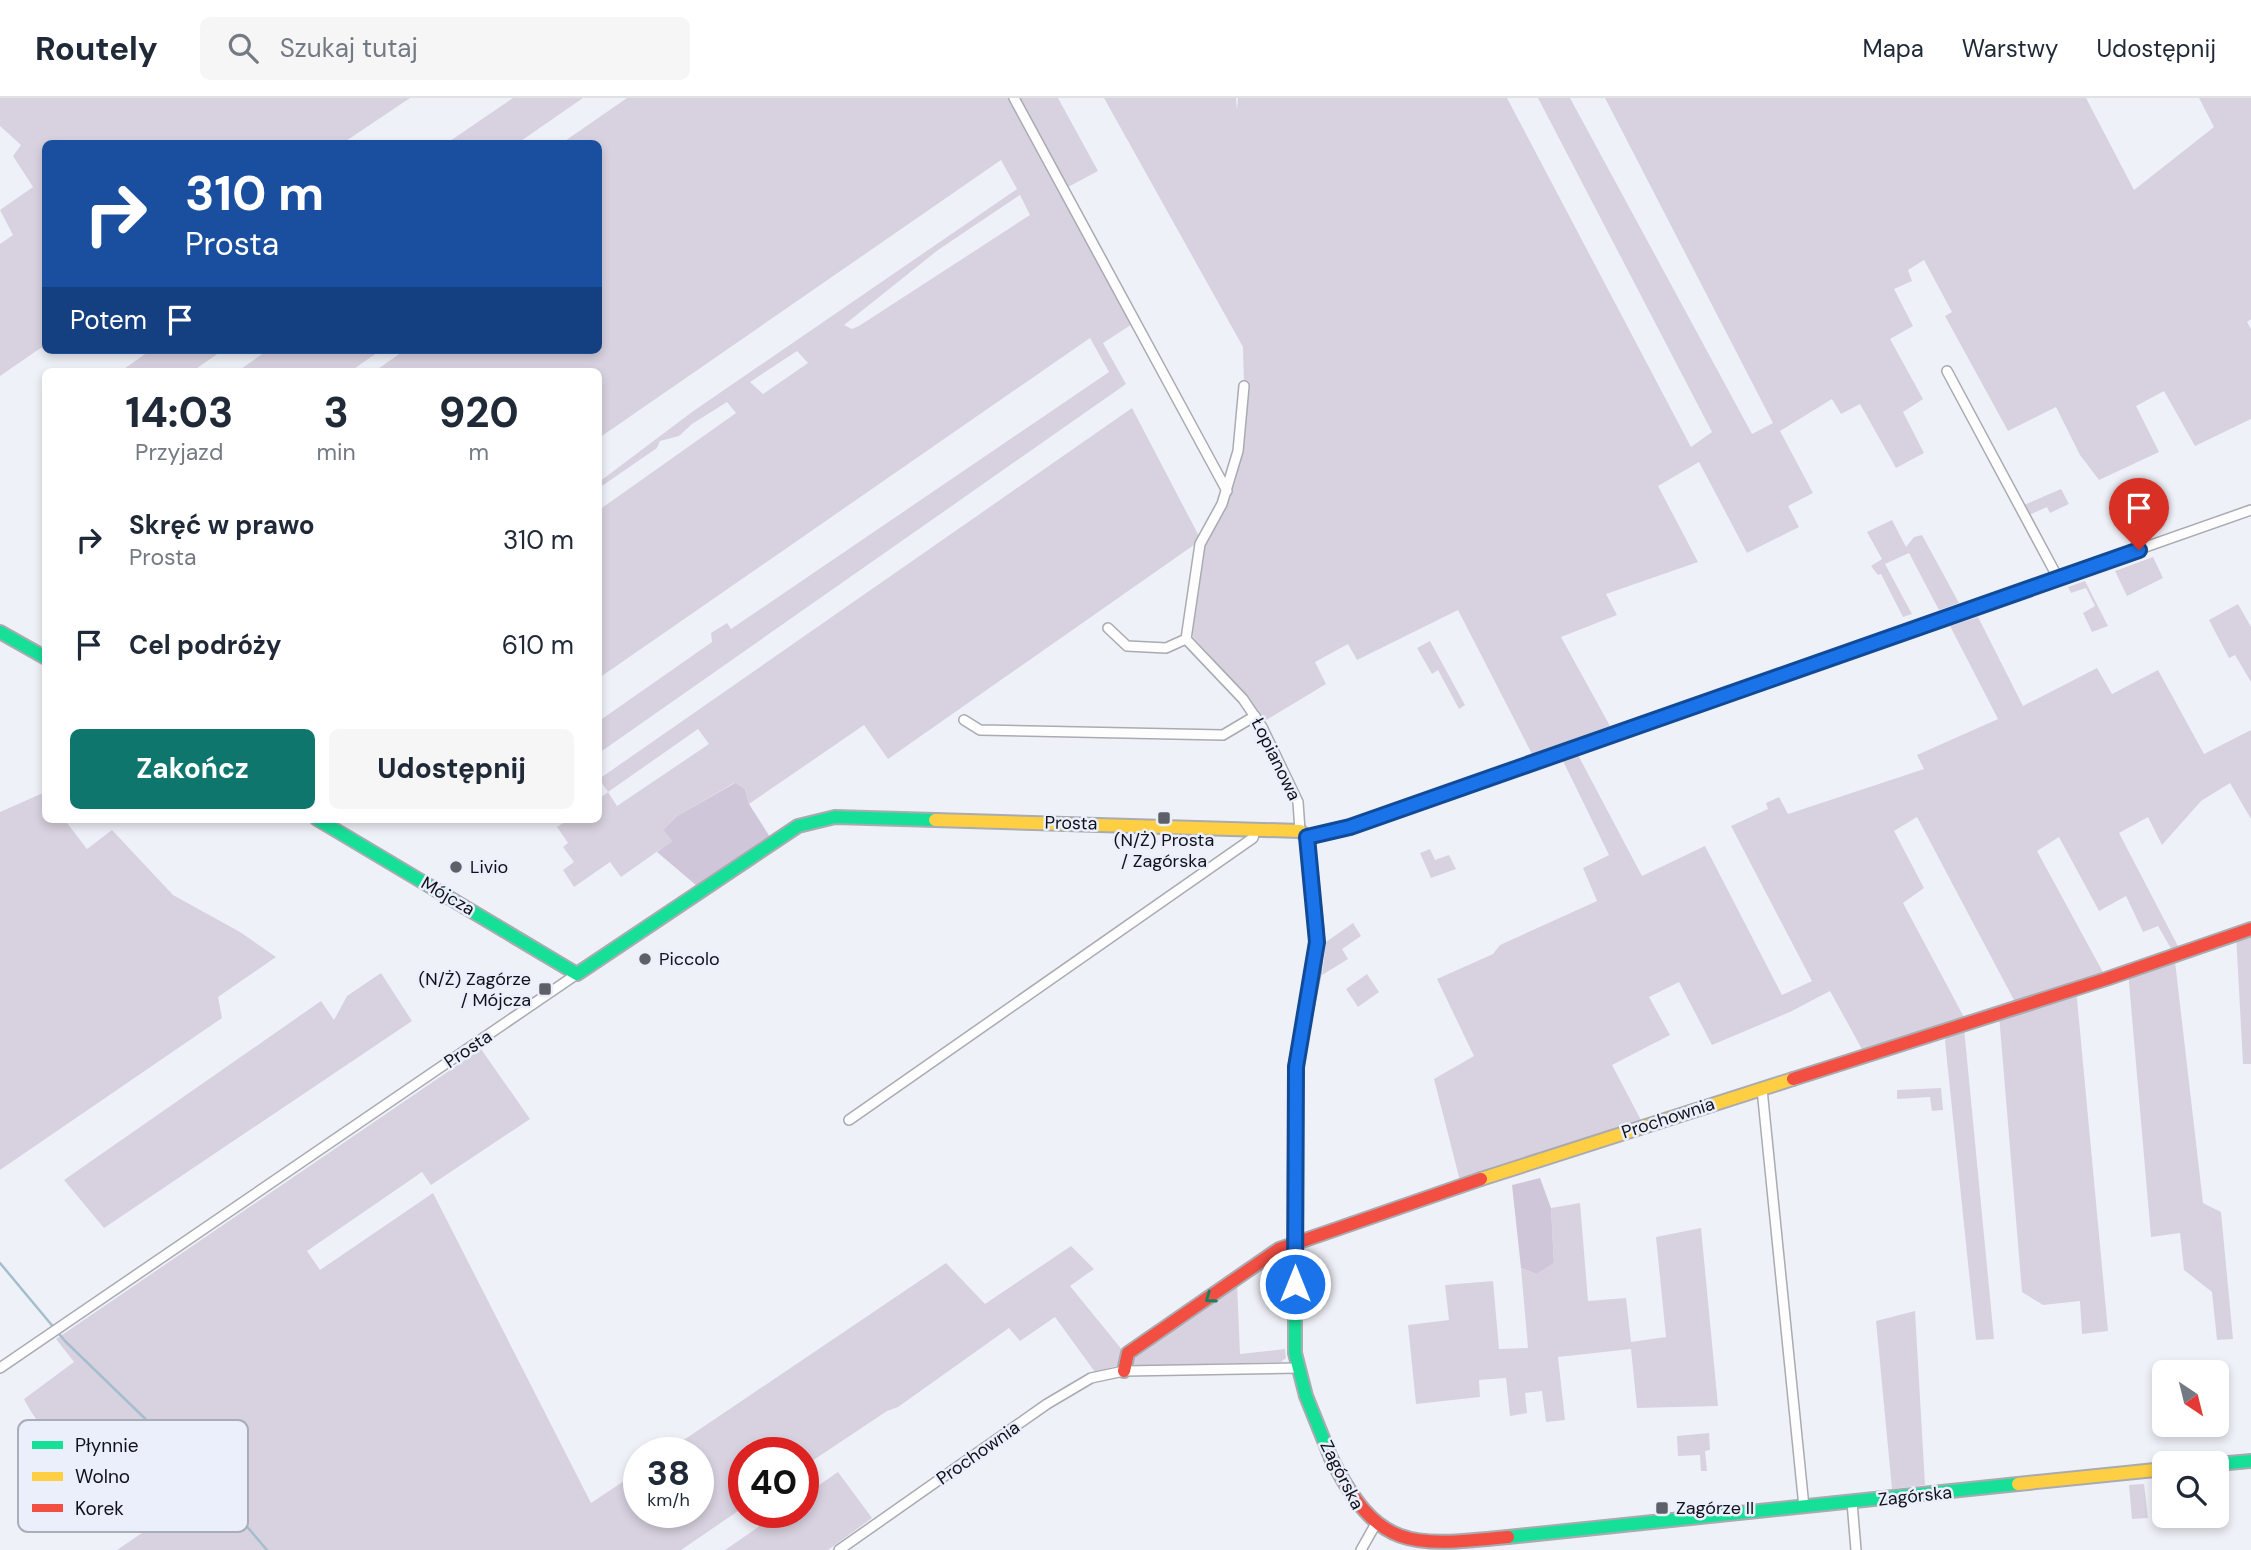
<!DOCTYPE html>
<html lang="pl">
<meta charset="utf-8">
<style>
body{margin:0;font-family:"DM Sans",sans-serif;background:#f6f6f7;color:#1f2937;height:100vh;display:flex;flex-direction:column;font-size:26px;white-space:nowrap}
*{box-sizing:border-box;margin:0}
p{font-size:23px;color:#747a83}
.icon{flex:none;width:38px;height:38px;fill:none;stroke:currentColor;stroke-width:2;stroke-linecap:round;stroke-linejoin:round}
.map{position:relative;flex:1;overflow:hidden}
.panel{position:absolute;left:42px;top:270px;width:560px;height:455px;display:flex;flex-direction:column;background:#fff;border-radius:10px;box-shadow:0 4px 10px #0003}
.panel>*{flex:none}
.hud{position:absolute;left:42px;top:42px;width:560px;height:214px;border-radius:10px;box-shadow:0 4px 10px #0003;background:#1a4fa0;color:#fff;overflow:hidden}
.needle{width:46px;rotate:145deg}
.controls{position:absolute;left:2152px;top:1262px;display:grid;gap:14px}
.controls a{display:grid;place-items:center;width:77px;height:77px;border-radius:10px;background:#fff;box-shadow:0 4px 10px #0003;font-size:35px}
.speed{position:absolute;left:623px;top:1339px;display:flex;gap:14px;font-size:35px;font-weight:700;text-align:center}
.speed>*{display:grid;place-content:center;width:91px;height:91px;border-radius:50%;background:#fff;box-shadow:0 4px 10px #0003;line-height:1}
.speed small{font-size:18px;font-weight:400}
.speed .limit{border:10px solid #d22;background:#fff;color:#111}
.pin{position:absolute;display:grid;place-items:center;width:60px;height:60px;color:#fff;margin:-72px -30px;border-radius:50% 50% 50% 0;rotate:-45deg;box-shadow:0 0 7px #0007}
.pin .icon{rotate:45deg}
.me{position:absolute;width:77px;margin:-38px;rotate:0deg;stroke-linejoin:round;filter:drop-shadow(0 0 5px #0008)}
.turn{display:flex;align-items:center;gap:24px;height:147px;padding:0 28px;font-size:32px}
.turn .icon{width:91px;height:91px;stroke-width:2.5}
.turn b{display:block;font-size:49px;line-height:60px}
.then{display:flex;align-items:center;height:66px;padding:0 28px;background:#0003;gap:14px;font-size:26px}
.eta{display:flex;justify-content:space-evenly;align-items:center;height:119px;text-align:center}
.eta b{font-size:42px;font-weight:700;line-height:49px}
.button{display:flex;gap:14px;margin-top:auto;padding:14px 28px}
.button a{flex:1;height:80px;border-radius:10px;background:#0f766e;color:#fff;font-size:28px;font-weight:700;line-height:80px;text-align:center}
.button a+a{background:#f6f6f7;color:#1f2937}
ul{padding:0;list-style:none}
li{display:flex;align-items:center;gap:21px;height:105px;padding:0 28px}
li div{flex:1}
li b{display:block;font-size:26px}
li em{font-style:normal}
header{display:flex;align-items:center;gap:42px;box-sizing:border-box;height:98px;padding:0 35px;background:#fff;border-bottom:2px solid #e0e1e3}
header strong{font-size:33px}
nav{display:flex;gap:38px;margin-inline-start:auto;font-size:24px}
.search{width:490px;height:63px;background:#f6f6f7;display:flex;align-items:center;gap:18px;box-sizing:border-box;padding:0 24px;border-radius:10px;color:#747a83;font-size:26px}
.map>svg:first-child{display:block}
</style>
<header>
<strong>Routely</strong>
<div class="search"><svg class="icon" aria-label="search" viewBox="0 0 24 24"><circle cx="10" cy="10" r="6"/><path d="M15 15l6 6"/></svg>Szukaj tutaj</div>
<nav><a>Mapa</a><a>Warstwy</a><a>Udostępnij</a></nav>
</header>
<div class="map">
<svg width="2251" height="1452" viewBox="0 0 2251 1452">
<rect width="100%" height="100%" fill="#eff1f8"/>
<g fill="#d8d2e0" fill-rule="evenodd">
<polygon points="0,0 410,0 343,45 46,46 45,247 0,278 0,146 13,137 0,112 33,89 13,58 21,47 0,28"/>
<polygon points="513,0 583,0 518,45 447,45"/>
<path d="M627,0H1058L1098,73L1068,89L1140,221L1103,245L1126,286L599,655V623L712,544L711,535L727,525L731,531L1109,274L1090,240L599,580V412L736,315L727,304L692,326L679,338L660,343L657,350L599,390V384L692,314L1017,91L1001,62L599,340L598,273H375L405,252H598V46L562,45ZM1020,97L1030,117L859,228L852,231L844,227L938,152ZM797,253L808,265L763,296L750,284Z"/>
<polygon points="1104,0 1236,0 1237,12 1238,0 1507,0 1691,349 1712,334 1538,0 1570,0 1752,336 1773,325 1605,0 2086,0 2134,92 2214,29 2199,0 2251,0 2251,221 2247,224 2251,231 2251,321 2195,348 2164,293 2136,308 2159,354 2099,382 2080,357 2056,309 2008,333 1945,218 1952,214 1924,162 1908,172 1912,183 1894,191 1913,228 1890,241 1923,301 1903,314 1924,355 1896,370 1860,306 1841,316 1832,301 1780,333 1813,395 1788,408 1799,429 1747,455 1699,364 1658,388 1698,464 1606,496 1617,517 1561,539 1610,628 1532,656 1458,512 1357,562 1348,546 1315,564 1326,586 1263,624 1247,598 1193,539 1191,532 1206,444 1225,412 1244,343 1247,292 1244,288 1243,249"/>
<polygon points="151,252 223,252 193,273 121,273"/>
<polygon points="268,252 381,252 351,273 238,273"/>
<path d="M1132,310L1201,442L888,661L864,627L749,706L745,691L734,685L677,718L663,732L672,743L621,779L610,764L574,789L563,772L574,764L563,749L568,745L557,729L569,721H598L599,701L608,694L599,681ZM698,631L709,646L617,708L608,694Z"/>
<polygon points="2061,391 2069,406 2050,415 2047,409 2029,417 2024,407"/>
<polygon points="1892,422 1906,449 1914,439 1922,437 1959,505 1939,512 1909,455 1885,466 1912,516 1903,519 1881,476 1878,477 1871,468 1882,461 1867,434"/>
<polygon points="2153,459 2163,480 2127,498 2115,473"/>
<polygon points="2085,483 2108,528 2092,534 2083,515 2095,508 2086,490 2071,495 2068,489"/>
<polygon points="2238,506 2251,529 2251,584 2235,557 2229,560 2209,522"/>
<polygon points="1978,519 2023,608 2097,570 2112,596 2158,572 2204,656 2251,632 2251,721 2230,685 2201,703 2162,747 2148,719 2119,735 2180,852 2173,854 2158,828 2143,834 2126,798 2099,813 2059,739 2037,753 2105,878 2016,906 1917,719 1894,733 1924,790 1903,805 1966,923 1864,955 1830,893 1790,914 1712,947 1679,884 1649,899 1670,937 1612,967 1642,1024 1460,1083 1434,981 1474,958 1437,881 1493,856 1500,847 1597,803 1583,770 1609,757 1563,663 1578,657 1642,778 1705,748 1782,897 1812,883 1731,728 1768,711 1766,705 1779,699 1788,716 1924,671 1917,657 1998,621 1950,528"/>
<polygon points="1430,543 1465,607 1459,611 1438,572 1432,576 1417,550"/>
<polygon points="43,695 46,721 64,721 87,751 112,732 173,797 240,834 276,859 218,899 222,920 0,1072 0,714"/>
<polygon points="1430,751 1435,762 1449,757 1456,771 1431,780 1420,755"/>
<polygon points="1353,825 1361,838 1342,851 1348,861 1322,877 1326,844"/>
<polygon points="2251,831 2251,966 2243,966 2236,836"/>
<polygon points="2174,855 2203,1105 2221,1114 2233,1241 2217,1242 2212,1194 2184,1172 2180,1135 2151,1139 2128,873"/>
<polygon points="381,875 412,923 104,1130 64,1082 321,903 334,922 347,898"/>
<polygon points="1367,876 1379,894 1358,909 1346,891"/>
<polygon points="2076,890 2108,1233 2082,1236 2080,1203 2043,1207 2022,1194 1999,917"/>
<polygon points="1964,930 1994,1241 1976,1242 1945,943 1948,935"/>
<path d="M481,951L530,1021L431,1087L422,1074L307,1153L320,1172L433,1095L591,1405L639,1373V1414H698V1354H666L946,1165L985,1206L1071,1148L1094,1171L1070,1188L1123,1253L1120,1267L1095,1274L1055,1219L1020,1243L1009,1230L898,1309L887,1313L803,1369V1354H744V1409L681,1452H117L193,1400L150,1363L108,1387C77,1362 42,1338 24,1301L74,1264L56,1241Z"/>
<polygon points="1941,990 1943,1012 1932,1013 1930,999 1897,1001 1897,992"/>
<polygon points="1580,1105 1588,1203 1626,1200 1631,1244 1666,1239 1656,1139 1701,1130 1718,1308 1637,1310 1631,1251 1558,1259 1565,1322 1546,1324 1542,1293 1525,1295 1527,1315 1510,1318 1506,1280 1479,1282 1480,1299 1416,1306 1408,1227 1449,1222 1445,1187 1493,1183 1499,1251 1528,1250 1521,1170 1537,1176 1554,1165 1551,1110"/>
<polygon points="1237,1185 1240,1256 1285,1251 1286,1260 1281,1264 1133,1268 1129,1265 1132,1255"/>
<polygon points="1915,1213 1925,1387 1892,1391 1876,1223"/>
<polygon points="1709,1335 1710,1352 1705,1353 1707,1373 1701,1373 1700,1357 1678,1358 1677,1338"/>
<polygon points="838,1374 872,1420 828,1452 725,1452 780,1414 803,1414 803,1398"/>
<polygon points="2144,1386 2148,1420 2132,1421 2129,1387"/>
</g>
<g fill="#d0c6d9">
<polygon points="735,685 745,691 749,706 770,739 697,788 657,754 672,743 663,732 677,718"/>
<polygon points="1540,1080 1551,1110 1554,1165 1537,1176 1521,1170 1512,1087"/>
</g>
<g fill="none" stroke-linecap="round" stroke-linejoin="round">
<polyline stroke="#a4becd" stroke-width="2.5" points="0,1165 65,1243 229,1402 231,1410 267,1452"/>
<g stroke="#a9abb1" stroke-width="12">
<g id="street">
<polyline points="1014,0 1227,393"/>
<polyline points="1947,273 2058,480"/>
<polyline points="1244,288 1238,353 1222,406 1200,446 1186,541 1243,601 1262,629 1298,704 1300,733"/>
<polyline points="1108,530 1127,548 1166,550 1186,541"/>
<polyline points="964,622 980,632 1223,637 1255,618"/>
<polyline points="1307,739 1350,728 2251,412"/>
<polyline points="1762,991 1804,1409"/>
<polyline points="849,1022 1253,740 1255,731"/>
<polyline points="0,1270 577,876"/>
<polyline points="1852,1404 1856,1452"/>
<polyline points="839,1452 1047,1306 1091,1280 1124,1273 1298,1270"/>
<polyline points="1361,1452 1374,1429"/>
</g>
</g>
<g stroke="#a9abb1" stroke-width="16">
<g id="fast">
<polyline points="0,534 46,560"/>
<polyline points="317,721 577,876 798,728 835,719 935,722"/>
<polyline points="1317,834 1314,873 1295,969 1295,1255 1306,1298 1331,1360"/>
<polyline points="2217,1366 2251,1363"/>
<polyline points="1508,1439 2018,1386"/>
</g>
</g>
<g stroke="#a9abb1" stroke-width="16">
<g id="slow">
<polyline points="935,722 1300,733 1307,739 1317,834"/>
<polyline points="1481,1081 1793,981"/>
<polyline points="2018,1386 2165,1371"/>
</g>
</g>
<g stroke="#a9abb1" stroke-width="16">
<g id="jam">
<polyline points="1793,981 2106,881 2251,831"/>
<polyline points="1124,1273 1128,1255 1279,1151 1481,1081"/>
<path d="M1331,1360C1378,1452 1409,1449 1508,1439"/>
</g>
</g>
<use href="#street" stroke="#fdfdfe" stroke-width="9"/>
<use href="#fast" stroke="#16e098" stroke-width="12"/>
<use href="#slow" stroke="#ffcf43" stroke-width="12"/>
<use href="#jam" stroke="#f24e42" stroke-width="12"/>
</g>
<defs><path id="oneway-chevron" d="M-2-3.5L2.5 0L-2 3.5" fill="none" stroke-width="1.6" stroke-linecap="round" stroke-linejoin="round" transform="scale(1.75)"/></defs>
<use stroke="#13835f" href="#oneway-chevron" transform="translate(1210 1200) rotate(145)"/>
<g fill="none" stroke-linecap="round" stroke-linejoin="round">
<g stroke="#114b97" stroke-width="18">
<polyline id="route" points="1295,1186 1296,969 1317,844 1307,739 1350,729 2139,452"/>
</g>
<use href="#route" stroke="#1a73e8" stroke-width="12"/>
</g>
<g fill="#5e6067" stroke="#ebeffc" stroke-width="2.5">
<rect x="1157" y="713" width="14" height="14" rx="3.5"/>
<circle cx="456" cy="769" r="7"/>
<circle cx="645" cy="861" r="7"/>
<rect x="538" y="884" width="14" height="14" rx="3.5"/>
<rect x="1655" y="1403" width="14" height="14" rx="3.5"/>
</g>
<g text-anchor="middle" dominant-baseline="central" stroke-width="5" stroke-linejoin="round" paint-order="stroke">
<g font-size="18" fill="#101219" stroke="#ebeffc">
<text transform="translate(1276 661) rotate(64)">Łopianowa</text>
<text transform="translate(1071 725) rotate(1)">Prosta</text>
<text transform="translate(448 798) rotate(30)">Mójcza</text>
<text transform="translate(468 951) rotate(-34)">Prosta</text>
<text transform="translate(1668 1020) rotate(-18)">Prochownia</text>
<text transform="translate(978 1355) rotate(-35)">Prochownia</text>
<text transform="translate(1342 1377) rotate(63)">Zagórska</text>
<text transform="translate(1915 1398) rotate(-6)">Zagórska</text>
</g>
<g font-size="18" fill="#101219" stroke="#ebeffc" text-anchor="start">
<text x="1164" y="742" text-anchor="middle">(N/Ż) Prosta<tspan x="1164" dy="21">/ Zagórska</tspan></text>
<text x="470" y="769">Livio</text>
<text x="659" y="861">Piccolo</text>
<text x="531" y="881" text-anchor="end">(N/Ż) Zagórze<tspan x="531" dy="21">/ Mójcza</tspan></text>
<text x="1676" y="1410">Zagórze II</text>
</g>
</g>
<rect x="18" y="1322" width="230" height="112" rx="10" fill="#ebeffc" stroke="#a9adb8" stroke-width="2"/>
<rect x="32" y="1343" width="31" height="8" fill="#16e098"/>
<rect x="32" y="1374" width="31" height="9" fill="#ffcf43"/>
<rect x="32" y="1406" width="31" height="8" fill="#f24e42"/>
<g font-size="19" fill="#101219">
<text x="75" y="1354">Płynnie</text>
<text x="75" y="1385">Wolno</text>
<text x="75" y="1417">Korek</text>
</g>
</svg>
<div class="controls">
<a><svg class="needle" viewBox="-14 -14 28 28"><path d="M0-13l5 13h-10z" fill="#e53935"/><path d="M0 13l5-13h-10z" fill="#747a83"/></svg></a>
<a><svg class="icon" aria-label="search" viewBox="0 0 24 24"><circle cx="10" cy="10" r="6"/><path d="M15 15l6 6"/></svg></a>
</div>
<div class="speed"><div>38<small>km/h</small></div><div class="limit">40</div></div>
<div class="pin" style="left:2139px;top:452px;background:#d93025"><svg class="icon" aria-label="arrive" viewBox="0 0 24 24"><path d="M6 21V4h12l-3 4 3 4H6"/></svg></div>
<svg class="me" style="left:1295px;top:1186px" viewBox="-20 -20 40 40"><circle r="17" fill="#1a73e8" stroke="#fff" stroke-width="3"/><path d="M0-11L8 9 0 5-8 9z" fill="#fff"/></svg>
<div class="hud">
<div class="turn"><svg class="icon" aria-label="right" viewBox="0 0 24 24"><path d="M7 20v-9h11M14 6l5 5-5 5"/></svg><div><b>310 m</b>Prosta</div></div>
<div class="then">Potem<svg class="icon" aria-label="arrive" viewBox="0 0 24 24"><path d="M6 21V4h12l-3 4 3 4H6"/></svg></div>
</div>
<section class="panel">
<div class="eta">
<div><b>14:03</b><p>Przyjazd</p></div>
<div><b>3</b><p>min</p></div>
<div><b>920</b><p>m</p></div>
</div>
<ul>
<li><svg class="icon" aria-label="right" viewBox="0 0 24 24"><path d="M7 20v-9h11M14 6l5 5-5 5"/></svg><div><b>Skręć w prawo</b><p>Prosta</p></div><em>310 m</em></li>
<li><svg class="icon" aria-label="arrive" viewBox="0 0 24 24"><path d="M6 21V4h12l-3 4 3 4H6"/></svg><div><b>Cel podróży</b></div><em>610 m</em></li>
</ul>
<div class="button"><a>Zakończ</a><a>Udostępnij</a></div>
</section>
</div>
